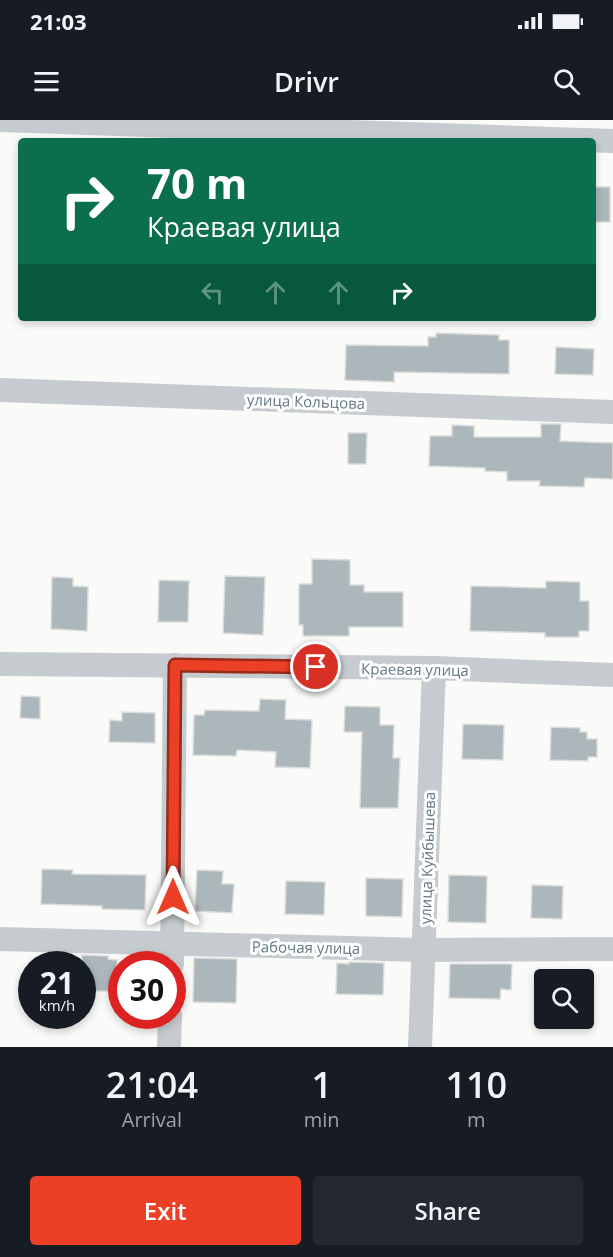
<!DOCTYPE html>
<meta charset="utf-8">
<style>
body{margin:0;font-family:"Open Sans",sans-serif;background:#242831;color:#f1f3f6;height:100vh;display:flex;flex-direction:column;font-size:22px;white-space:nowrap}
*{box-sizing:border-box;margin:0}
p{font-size:20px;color:#9ea1a6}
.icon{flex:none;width:33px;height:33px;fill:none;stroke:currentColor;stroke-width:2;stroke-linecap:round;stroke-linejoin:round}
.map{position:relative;height:927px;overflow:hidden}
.panel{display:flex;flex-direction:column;background:#171b24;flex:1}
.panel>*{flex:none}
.hud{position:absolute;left:18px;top:18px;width:578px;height:183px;border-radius:6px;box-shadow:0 3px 9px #0003;background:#0b6e4f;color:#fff;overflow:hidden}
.controls{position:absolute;left:534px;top:849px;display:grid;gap:12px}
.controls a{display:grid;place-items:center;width:60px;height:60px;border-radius:6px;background:#171b24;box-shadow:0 3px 9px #0003;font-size:30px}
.speed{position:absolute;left:18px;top:831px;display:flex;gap:12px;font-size:30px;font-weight:700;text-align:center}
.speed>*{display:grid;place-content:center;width:78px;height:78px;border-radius:50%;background:#171b24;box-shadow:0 3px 9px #0003;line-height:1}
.speed small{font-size:15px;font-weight:400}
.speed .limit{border:9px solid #d22;background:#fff;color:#111}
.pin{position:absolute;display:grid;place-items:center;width:51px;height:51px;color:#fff;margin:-26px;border:3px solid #fff;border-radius:50%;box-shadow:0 2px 6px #0007}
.me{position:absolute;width:66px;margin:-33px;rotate:0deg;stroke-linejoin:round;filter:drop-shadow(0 0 4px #0008)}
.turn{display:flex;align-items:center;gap:21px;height:126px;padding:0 30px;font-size:27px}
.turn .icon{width:78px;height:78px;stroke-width:2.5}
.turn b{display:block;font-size:42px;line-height:51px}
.lanes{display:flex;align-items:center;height:57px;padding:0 30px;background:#0003;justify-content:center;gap:30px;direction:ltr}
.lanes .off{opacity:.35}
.eta{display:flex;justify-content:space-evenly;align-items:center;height:102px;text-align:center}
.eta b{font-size:36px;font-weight:600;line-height:42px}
.primary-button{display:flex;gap:12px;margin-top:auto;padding:12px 30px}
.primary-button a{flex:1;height:69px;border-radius:6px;background:#eb4026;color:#fff;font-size:24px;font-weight:600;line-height:69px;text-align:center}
.primary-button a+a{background:#242831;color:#f1f3f6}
.status{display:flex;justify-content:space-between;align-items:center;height:42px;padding:0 30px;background:#171b24;direction:ltr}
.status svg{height:16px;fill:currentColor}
header{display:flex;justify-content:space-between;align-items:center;height:78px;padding:0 30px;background:#171b24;font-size:27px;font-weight:600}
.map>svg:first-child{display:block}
</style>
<div class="status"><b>21:03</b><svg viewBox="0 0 49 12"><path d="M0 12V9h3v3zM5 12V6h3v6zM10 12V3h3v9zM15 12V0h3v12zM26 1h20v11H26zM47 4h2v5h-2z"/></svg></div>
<header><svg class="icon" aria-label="menu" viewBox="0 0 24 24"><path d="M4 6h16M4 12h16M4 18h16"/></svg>Drivr<svg class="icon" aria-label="search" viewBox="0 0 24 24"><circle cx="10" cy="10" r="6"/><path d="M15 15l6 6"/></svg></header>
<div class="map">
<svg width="613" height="927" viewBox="0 0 613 927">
<rect width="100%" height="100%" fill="#fafaf8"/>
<g fill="#abb7bb" stroke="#dcdcda" stroke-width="1.5">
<rect x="592" y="67" width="18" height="35"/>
<polygon points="436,213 499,215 499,220 509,220 509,254 394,252 394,262 345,260 346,225 428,226 428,217 436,217"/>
<polygon points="556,227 594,229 593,255 555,254"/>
<polygon points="541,304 561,304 560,321 613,323 613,359 585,358 584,367 539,366 540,361 507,361 507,352 485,351 485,348 429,346 430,316 452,316 452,305 474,306 474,317 541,317"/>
<polygon points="348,313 367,313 366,344 348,344"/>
<polygon points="312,439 350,440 350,465 364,465 364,472 403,472 403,507 349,507 349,516 303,516 303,505 299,505 299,464 312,464"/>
<polygon points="225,456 265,457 263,515 223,513"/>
<polygon points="52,457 73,458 73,466 88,467 87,511 51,509"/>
<polygon points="159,460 189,461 188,502 158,502"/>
<polygon points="546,461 580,462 580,481 589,481 589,511 579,511 579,517 545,517 545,513 470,511 471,466 546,468"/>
<polygon points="21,576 40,577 40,599 20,598"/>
<polygon points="260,579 286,580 285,599 312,600 310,648 275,647 276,632 237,630 236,636 193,635 194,595 204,595 205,590 259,591"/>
<polygon points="345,586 380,587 380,605 394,605 393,638 400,638 398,688 360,688 362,612 344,612"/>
<polygon points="122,592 155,593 155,623 109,622 110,600 122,601"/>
<polygon points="463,604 504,605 503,640 462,639"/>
<polygon points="551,607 580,608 580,612 587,612 587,619 597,619 597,637 588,637 588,641 550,640"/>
<polygon points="42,749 73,750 72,754 146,755 145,790 102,789 102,786 41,784"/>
<polygon points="197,750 223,751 222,764 234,764 232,793 195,791"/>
<polygon points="449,755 487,756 486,803 448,802"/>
<polygon points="366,758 403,759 402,797 366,796"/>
<polygon points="286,761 325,762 324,795 285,794"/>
<polygon points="532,765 563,766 562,799 531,798"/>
<polygon points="82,835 108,836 108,839 117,840 117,871 82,871"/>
<polygon points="194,838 237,839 236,883 193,882"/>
<polygon points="349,842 384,843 383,875 336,874 337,843 349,844"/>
<polygon points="450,844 512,844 511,870 501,869 500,879 449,878"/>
</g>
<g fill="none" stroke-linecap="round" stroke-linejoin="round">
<g stroke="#c5cbce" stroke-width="24">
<polyline points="0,0 613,21"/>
<polyline points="0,270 613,292"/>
<polyline points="0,544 434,548 613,555"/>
<polyline points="0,819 423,830 613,829"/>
<polyline points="172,844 175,545"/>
<polyline points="169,927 170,896"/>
<polyline points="420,927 434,548"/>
</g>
</g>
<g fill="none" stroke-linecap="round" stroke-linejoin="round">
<g stroke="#992a19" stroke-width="15">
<polyline id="route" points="173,777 175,545 316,547"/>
</g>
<use href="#route" stroke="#eb4026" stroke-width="10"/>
</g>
<g text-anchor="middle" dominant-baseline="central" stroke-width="6" stroke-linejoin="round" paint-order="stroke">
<g font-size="15" fill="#637984" stroke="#fff">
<text transform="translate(306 281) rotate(2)">улица Кольцова</text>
<text transform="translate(415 549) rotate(1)">Краевая улица</text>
<text transform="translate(427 738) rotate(-88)">улица Куйбышева</text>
<text transform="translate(306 827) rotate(1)">Рабочая улица</text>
</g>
</g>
</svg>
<div class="controls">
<a><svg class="icon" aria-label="search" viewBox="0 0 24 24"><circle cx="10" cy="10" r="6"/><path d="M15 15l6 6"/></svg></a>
</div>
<div class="speed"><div>21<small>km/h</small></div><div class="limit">30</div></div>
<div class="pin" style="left:316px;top:547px;background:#d93025"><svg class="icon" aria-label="arrive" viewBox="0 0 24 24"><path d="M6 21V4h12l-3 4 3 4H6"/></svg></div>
<svg class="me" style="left:173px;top:777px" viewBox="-20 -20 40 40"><path d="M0-17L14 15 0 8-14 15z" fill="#eb4026" stroke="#fff" stroke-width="4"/></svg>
<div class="hud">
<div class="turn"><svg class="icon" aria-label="right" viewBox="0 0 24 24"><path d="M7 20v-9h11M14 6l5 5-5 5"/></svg><div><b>70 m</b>Краевая улица</div></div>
<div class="lanes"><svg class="icon off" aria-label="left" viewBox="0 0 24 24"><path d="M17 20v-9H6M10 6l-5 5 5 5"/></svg><svg class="icon off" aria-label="ahead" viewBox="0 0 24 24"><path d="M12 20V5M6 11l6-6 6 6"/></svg><svg class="icon off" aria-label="ahead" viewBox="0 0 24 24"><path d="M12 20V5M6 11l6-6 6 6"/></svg><svg class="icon" aria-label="right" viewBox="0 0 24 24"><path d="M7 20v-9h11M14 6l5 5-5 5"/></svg></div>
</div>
</div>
<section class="panel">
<div class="eta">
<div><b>21:04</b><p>Arrival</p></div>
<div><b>1</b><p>min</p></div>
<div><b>110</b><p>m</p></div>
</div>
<div class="primary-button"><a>Exit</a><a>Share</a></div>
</section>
